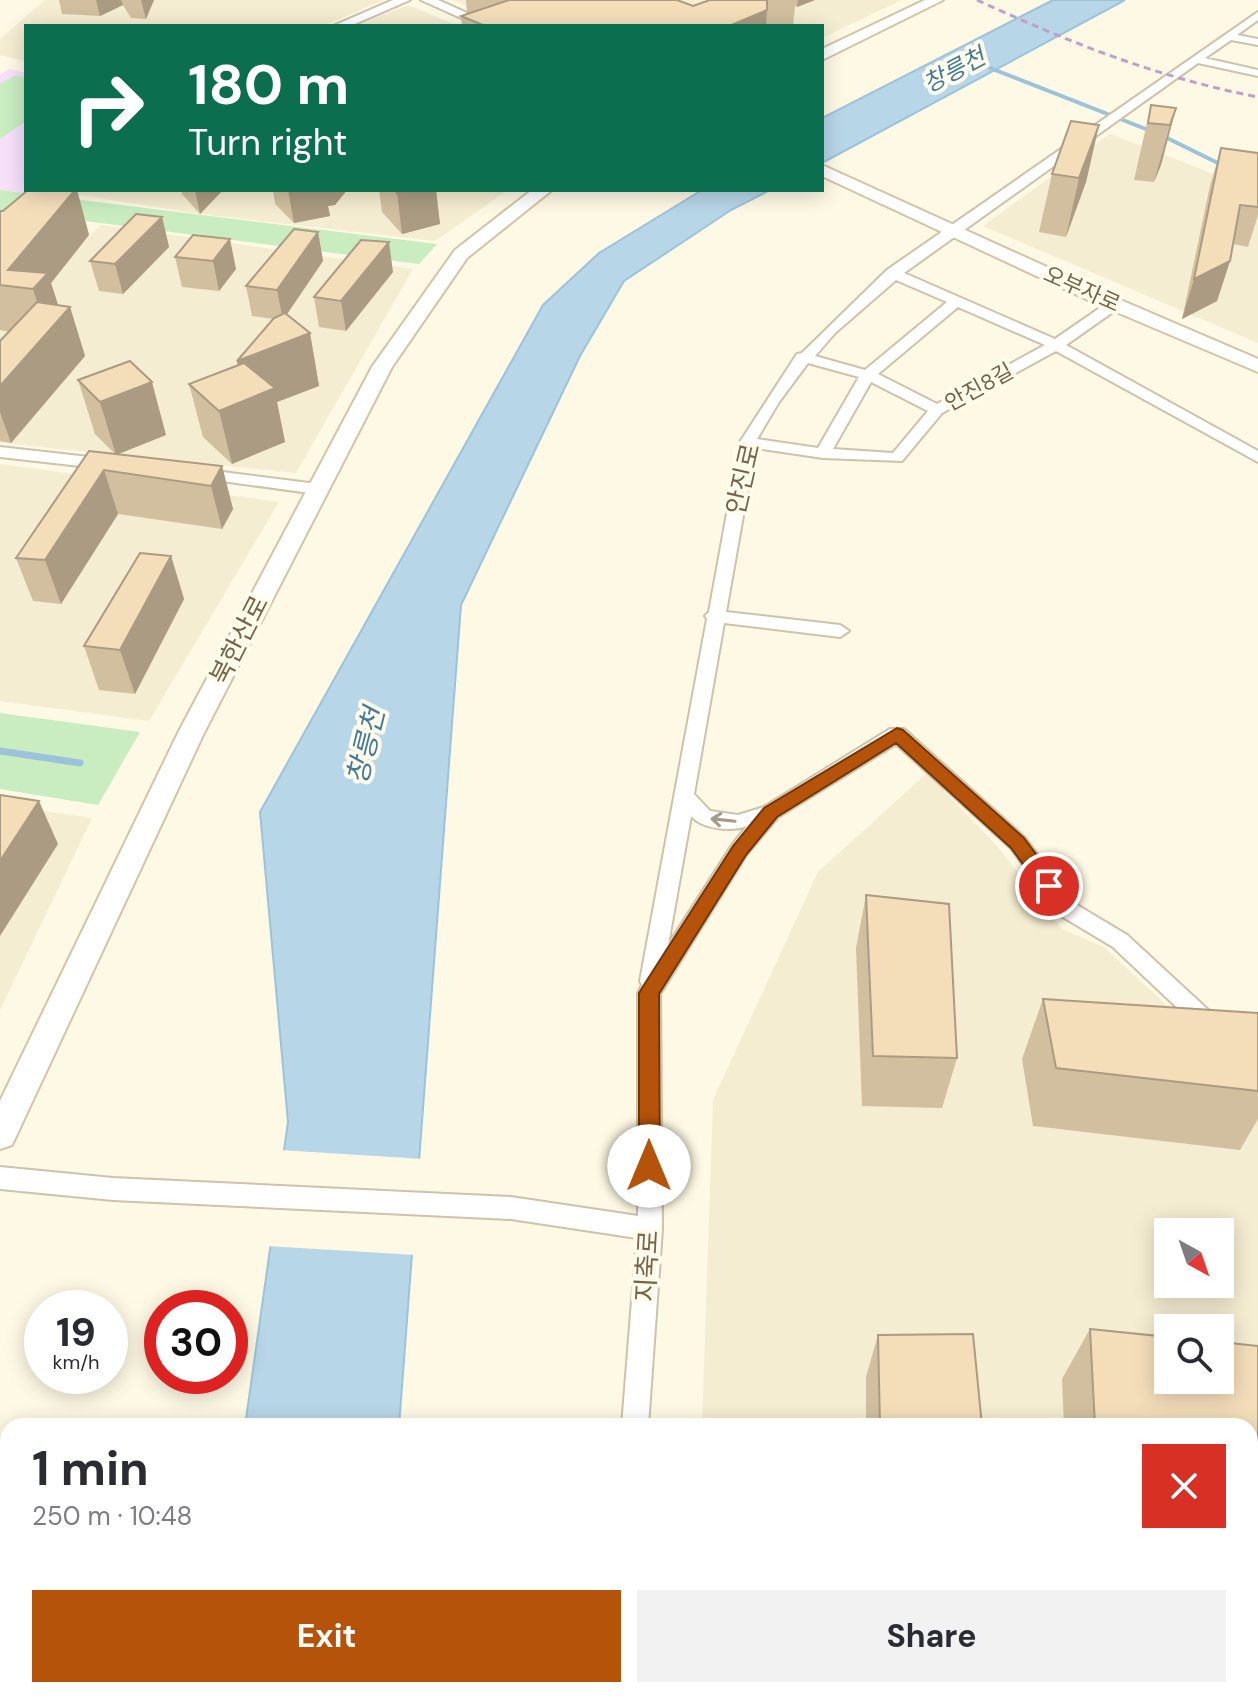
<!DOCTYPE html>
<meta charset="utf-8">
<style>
body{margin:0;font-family:"DM Sans","Noto Sans KR",sans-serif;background:#f2f2f3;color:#2b2b33;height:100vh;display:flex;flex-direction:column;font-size:30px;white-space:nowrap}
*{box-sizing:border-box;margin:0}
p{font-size:26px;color:#7c7c81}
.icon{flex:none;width:44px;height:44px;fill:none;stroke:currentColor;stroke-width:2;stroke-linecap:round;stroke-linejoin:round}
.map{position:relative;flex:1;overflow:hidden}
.details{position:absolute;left:0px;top:1418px;width:1258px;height:280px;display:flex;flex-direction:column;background:#fff;border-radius:24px 24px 0 0;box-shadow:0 4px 20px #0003}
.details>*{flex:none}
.banner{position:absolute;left:24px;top:24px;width:800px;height:168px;border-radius:0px;box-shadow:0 4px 20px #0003;background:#0b6e4f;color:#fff;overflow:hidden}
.needle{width:52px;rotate:140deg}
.fabs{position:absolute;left:1154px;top:1218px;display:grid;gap:16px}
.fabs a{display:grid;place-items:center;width:80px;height:80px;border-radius:0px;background:#fff;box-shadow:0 4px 20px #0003;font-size:40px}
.speed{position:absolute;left:24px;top:1290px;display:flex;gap:16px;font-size:40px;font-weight:700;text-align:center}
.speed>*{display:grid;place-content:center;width:104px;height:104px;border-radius:50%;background:#fff;box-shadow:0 4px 20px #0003;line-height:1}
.speed small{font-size:20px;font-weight:400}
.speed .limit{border:12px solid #d22;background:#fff;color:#111}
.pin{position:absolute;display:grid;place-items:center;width:68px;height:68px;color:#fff;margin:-34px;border:4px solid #fff;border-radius:50%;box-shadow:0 2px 8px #0007}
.me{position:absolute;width:88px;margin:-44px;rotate:0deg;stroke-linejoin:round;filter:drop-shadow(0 0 6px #0008)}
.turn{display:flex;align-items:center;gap:28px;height:168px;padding:0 32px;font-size:36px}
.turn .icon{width:104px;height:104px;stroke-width:2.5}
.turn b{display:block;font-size:56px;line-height:68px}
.round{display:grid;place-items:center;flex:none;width:84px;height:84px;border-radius:0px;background:#f2f2f3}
.head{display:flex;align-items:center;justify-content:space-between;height:136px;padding:0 32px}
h1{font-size:48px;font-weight:700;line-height:60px}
.button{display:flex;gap:16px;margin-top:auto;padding:16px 32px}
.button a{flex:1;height:92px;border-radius:0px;background:#b45309;color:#fff;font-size:32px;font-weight:700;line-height:92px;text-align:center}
.button a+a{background:#f2f2f3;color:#2b2b33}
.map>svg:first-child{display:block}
</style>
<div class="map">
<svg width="1258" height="1698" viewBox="0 0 1258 1698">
<rect width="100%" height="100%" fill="#fdf9e4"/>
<g fill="#f5edd1" fill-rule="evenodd">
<polygon points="45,0 384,0 322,26 26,26 26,61 0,55 0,39"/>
<polygon points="453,0 902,0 822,38 822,26 512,26"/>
<polygon points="409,5 458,26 352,26"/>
<polygon points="1110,134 1258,191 1258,343 983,226"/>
<polygon points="71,190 508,190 435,241 200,214 67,193"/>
<polygon points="101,225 413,269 296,473 0,443 0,260 67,259"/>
<polygon points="0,464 279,502 149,721 0,701"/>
<path d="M927,773L997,846L1062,929L1104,947L1258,1090V1698H694V1690H1250V1426H702L713,1100L818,872ZM1168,1232H1220V1284H1168ZM1168,1328H1220V1380H1168Z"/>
<polygon points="0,805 92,818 0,1010"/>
</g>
<polygon fill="#f6e0fa" points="9,69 26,73 26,190 31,190 25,193 0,190 0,75"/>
<g fill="#c9ecc1">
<polygon points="14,76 26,78 26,121 0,139 0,84"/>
<polygon points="0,190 437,244 419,264 0,210"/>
<polygon points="0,713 140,732 98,805 0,789"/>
</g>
<g fill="#b7d6e8" stroke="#9dc3da" stroke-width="2">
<polygon points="1053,0 1125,0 822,163 822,118"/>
<polygon points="702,190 770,190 731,210 624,281 580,356 461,605 399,1426 245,1426 288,1122 260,812 543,305 599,253"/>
<polygon points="207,1690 364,1690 361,1698 206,1698"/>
</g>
<polygon fill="#fdf9e4" points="280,1150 423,1159 416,1255 266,1246"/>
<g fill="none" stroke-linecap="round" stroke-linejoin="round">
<polyline stroke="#9dc3da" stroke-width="4" points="990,68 1161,135 1226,167"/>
<polyline stroke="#9dc3da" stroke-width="7" points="0,751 80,763"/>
<g stroke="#cfc2aa" stroke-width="4">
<g id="minor">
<path d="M1258,12V20L1237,35L1258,39V45L1231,40L1205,58L1258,70V76L1198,63L904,273L1055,339L1110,301H1120V307L1066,345L1258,451V462L1056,351L942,413L902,461L823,458L755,448L726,612L840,625L849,631L840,637L724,623L694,794L710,811L738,815L764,807L890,729H904L1025,838L1072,902L1127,935L1219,1020L1222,1026L1219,1032L1211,1035L1203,1032L1113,947L1058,914L1011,848L896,744L778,817L746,855L660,994L662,1229L648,1426H622L637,1238L511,1219L113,1200L0,1189V1167L113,1178L511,1197L638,1216V993L642,985L640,981L707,619L705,616L709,612L740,442L797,354L802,353L887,270ZM896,280L947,302L865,370L815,356L835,333ZM958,307L1045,345L937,404L878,374ZM808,363L859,377L818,448L757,439L779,402ZM871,382L928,411L893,453L833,449ZM691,816C702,829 731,832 747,826L732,845L668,945Z"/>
<polygon points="0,447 107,459 115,464 107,469 0,457"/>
<polygon points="199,469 317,484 325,489 317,494 193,477 191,474"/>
<rect x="600" y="1690" width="30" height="8"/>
</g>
</g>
<g stroke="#cfc2aa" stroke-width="4">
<g id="tertiary">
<polygon points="393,0 410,0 350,26 333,26"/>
<polygon points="421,0 438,0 496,26 479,26"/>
</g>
</g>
<g stroke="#d3c4a6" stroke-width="4">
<g id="secondary">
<polygon points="925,0 943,0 822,60 822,49"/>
<polygon points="822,165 1102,292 1258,359 1258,372 1088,300 822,176"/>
<polygon points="532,190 552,190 467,258 392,367 204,733 12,1145 0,1149 0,1101 178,733 372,367 455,250"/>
</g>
</g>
<use href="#minor" fill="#fff" fill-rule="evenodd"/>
<use href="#tertiary" fill="#fff" fill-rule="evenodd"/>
<use href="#secondary" fill="#fff" fill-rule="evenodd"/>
<path stroke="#bfa1c8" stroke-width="3" stroke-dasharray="7 5" stroke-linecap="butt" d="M977,0C1068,42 1159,78 1258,97"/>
</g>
<g fill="#d2bfa0">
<polygon points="59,0 154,0 146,19 131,18 123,5 100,16 62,14"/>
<polygon points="466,0 677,0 693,6 710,0 815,0 797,7 795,6 793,26 462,26 461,16 467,14"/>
<polygon points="1151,105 1176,108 1161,165 1154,182 1134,180"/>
<polygon points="1099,125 1086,182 1066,237 1039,232 1052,174"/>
<polygon points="1221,148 1258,153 1258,215 1248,247 1233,244 1230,261 1217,301 1182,319 1210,186"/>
<polygon points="28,190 77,190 89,235 51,283 58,305 70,307 85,356 11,443 0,441 0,341 9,332 0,330 0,211 3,211"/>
<polygon points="181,190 223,190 200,214 182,194"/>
<polygon points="273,190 347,190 335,205 328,206 330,216 294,223 275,204"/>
<polygon points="379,190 436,190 440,224 402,234 382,212"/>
<polygon points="162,217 169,247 123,294 99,291 90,261"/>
<polygon points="318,232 323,261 287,314 310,333 319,386 277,402 285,442 232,464 203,437 189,384 238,365 237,361 273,319 252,316 246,286"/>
<polygon points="193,235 236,269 219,291 182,287 175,257"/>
<polygon points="393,272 346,331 319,327 314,297"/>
<polygon points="78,380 166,435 118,454 222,466 233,509 222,529 118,514 61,604 33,601 16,558 115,454 95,434"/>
<polygon points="171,556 184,599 135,694 99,690 84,646"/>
<polygon points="866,895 957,1058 942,1108 862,1106 856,948"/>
<polygon points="1043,999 1258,1013 1258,1119 1240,1150 1033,1126 1022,1059"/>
<polygon points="1090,1329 1258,1346 1258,1495 1250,1494 1250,1426 1064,1426 1062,1379"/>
<polygon points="878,1335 982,1426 866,1426 866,1377"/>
</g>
<g fill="#ab9b82">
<polygon points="96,0 121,0 123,5 100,16"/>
<polygon points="141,0 154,0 146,19"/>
<polygon points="798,0 815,0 797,7"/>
<polygon points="767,10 766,26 729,26"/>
<polygon points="1176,108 1161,165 1154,182 1170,125"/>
<polygon points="1099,125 1086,182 1066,237 1079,178"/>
<polygon points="75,190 77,190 89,235 51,283 62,317 70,307 85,356 11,443 0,412 0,386 47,333 33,289 8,270"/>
<polygon points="195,190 223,190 200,214"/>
<polygon points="288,190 347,190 335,205 328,206 330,216 294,223"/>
<polygon points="411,190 436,190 440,224 402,234 397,193"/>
<polygon points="162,217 169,247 123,294 115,264"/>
<polygon points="318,232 323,261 283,320 277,290"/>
<polygon points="230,239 236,269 219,291 213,261"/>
<polygon points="389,242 393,272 346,331 341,301"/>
<polygon points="1230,261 1217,301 1182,319 1194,279"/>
<polygon points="310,333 319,386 277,402 285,442 232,464 219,411 246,400 237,361"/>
<polygon points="152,382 166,435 116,455 100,402"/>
<polygon points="222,466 233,509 222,529 211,486"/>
<polygon points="104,470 118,514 61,604 45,560"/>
<polygon points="171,556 184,599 135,694 120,650"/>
<polygon points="39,801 58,844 0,936 0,861"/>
</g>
<g fill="#f4deba" stroke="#ab9b82" stroke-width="2">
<polygon points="509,0 677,0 693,6 710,0 767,0 767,10 729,26 485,26 461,16"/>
<polygon points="1151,105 1176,108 1170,125 1148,123"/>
<polygon points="1071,121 1099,125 1079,178 1052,174"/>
<polygon points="1221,148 1258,153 1258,207 1240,205 1230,261 1194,279"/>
<polygon points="28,190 75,190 8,270 48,273 33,289 0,285 0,211 3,211"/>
<polygon points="394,190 411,190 397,193"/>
<polygon points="136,214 162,217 115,264 90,261"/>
<polygon points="294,229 318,232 277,290 246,286"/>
<polygon points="193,235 230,239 213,261 175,257"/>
<polygon points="361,240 389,242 341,301 314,297"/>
<polygon points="37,302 70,307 0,386 0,341"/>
<polygon points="285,313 310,333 237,361 274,318"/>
<polygon points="130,361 152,382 100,402 78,380"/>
<polygon points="244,363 275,388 219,411 189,384"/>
<polygon points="89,451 222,466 211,486 104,470 45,560 16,558"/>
<polygon points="140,553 171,556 120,650 84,646"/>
<polygon points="0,795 39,801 0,861"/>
<polygon points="866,895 949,904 957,1058 873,1056"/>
<polygon points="1043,999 1258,1013 1258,1091 1056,1068"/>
<polygon points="1090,1329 1168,1337 1168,1380 1220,1380 1220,1342 1258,1346 1258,1447 1250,1446 1250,1426 1095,1426"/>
<polygon points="973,1334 982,1426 880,1426 878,1335"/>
</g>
<defs><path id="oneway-shaft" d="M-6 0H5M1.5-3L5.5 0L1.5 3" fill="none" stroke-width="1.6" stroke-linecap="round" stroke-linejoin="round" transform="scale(2)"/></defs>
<use stroke="#a79a88" href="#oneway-shaft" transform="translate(723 820) rotate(-174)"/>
<polygon fill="#b45309" stroke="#753606" stroke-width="2" points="897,728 903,730 1024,838 1056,881 1058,886 1056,891 1043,891 1011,848 896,743 777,817 746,855 659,994 660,1166 657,1173 649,1176 642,1173 639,1166 639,993 642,988 733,846 764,808"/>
<g text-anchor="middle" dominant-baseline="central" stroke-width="8" stroke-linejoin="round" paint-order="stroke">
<g font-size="22" fill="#776348" stroke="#fffceb">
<text transform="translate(1082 289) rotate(24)">오부자로</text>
<text transform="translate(979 387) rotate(-29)">안진8길</text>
</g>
<g font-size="24" font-style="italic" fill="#457a9b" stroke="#fffceb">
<text transform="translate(954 70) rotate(-28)">창릉천</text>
</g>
<g font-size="26" fill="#776348" stroke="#fffceb">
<text transform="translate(743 479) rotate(-77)">안진로</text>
<text transform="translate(239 640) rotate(-63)">북한산로</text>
<text transform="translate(647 1266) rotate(-87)">지축로</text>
</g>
<g font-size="28" font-style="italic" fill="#457a9b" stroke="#fffceb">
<text transform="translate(366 746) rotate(-76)">창릉천</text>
</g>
</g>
</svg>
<div class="fabs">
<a><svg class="needle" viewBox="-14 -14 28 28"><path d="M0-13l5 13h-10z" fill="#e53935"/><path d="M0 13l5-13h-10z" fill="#7c7c81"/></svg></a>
<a><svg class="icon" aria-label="search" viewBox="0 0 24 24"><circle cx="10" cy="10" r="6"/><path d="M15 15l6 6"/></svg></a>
</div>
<div class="speed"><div>19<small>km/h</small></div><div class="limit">30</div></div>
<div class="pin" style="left:1049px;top:886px;background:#d93025"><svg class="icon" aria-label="arrive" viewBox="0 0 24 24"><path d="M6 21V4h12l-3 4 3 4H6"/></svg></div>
<svg class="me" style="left:649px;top:1166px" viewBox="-20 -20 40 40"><circle r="19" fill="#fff"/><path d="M0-13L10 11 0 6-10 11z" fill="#b45309"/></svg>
<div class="banner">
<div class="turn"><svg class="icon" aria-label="right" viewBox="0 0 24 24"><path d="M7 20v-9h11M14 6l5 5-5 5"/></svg><div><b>180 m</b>Turn right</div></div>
</div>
<section class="details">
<div class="head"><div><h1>1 min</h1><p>250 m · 10:48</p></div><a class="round" style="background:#d93025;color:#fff"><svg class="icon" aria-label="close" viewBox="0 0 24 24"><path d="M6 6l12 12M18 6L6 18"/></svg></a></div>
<div class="button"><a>Exit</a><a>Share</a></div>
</section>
</div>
